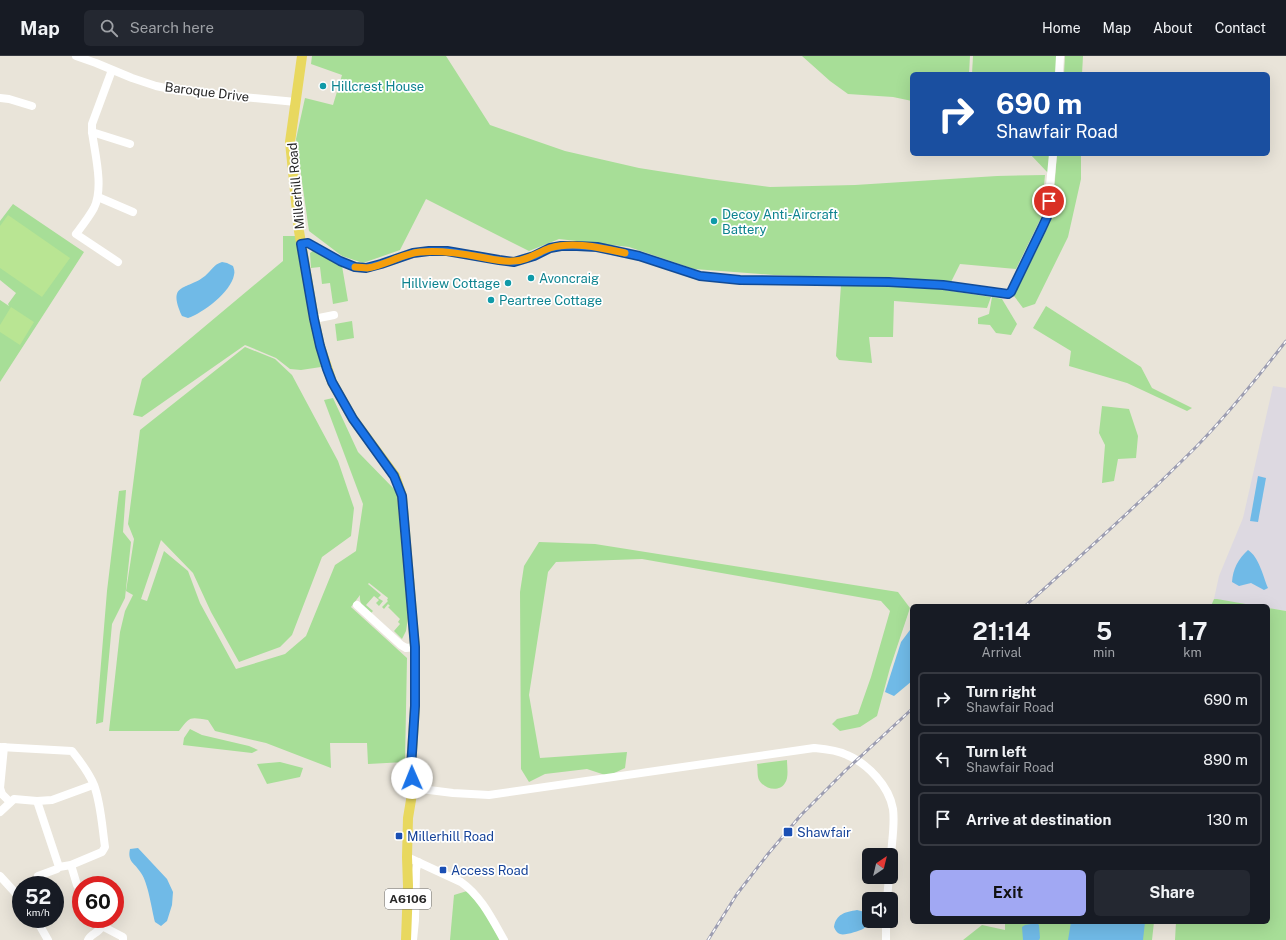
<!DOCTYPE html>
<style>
body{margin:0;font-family:"Public Sans",sans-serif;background:#242831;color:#f1f3f6;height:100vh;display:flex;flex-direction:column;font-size:15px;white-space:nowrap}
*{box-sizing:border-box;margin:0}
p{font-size:13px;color:#9ea1a6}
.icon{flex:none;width:22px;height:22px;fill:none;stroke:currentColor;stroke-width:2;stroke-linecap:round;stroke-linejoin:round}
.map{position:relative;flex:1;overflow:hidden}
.panel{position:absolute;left:910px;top:548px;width:360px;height:320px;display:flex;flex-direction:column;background:#171b24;border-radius:6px;box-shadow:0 4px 16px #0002}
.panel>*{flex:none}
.guide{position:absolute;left:910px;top:16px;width:360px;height:84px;border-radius:6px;box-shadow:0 4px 16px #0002;background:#1a4fa0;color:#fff;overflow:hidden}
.needle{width:26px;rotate:35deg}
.buttons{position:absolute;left:862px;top:792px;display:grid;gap:8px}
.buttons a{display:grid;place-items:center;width:36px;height:36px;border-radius:6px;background:#171b24;box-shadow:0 4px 16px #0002;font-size:20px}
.speed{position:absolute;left:12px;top:820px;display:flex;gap:8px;font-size:20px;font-weight:700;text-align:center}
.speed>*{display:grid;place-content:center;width:52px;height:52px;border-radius:50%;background:#171b24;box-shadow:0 4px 16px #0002;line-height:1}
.speed small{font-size:10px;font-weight:400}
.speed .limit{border:6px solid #d22;background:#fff;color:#111}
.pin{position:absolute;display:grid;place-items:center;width:34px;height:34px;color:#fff;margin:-17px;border:2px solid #fff;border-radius:50%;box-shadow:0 1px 4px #0007}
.me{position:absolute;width:44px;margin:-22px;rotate:359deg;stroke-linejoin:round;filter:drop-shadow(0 0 3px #0008)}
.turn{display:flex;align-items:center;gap:14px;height:84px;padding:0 20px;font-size:18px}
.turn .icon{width:52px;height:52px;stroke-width:2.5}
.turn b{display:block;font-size:28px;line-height:34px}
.eta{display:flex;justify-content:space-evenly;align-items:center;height:68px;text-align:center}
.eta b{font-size:24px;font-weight:700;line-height:28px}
.action{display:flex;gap:8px;margin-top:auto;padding:8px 20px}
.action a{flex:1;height:46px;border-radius:6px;background:#a1a8f3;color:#111;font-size:16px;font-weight:700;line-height:46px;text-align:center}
.action a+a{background:#242831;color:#f1f3f6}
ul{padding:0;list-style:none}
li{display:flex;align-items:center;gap:12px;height:54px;margin:0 8px 6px;padding:0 12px;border:2px solid #363941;border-radius:6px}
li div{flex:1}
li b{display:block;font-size:15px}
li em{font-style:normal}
header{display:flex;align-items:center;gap:24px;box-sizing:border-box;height:56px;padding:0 20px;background:#171b24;border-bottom:1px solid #363941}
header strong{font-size:19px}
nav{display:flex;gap:22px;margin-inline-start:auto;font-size:14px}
.search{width:280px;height:36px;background:#242831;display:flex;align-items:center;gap:10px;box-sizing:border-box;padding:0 14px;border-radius:6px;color:#9ea1a6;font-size:15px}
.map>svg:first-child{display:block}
</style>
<header>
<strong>Map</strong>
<div class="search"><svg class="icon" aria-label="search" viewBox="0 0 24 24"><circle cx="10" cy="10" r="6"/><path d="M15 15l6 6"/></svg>Search here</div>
<nav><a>Home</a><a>Map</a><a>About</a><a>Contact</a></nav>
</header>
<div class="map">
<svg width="1286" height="884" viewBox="0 0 1286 884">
<rect width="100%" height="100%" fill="#e9e4d9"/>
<polygon fill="#ddd9e1" points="1273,330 1286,332 1286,555 1268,552 1268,550 1257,550 1214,543 1219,520 1243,462"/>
<g fill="#a7de97">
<polygon points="312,0 446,0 490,69 565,95 639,112 709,123 770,131 855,129 997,120 1045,119 1041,162 1016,213 960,208 951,226 774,219 694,213 629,191 559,183 529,195 426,143 400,194 363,207 342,200 309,175 296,83 305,42 333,49 342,19 311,8"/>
<polygon points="802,0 970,0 969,18 912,18 912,45 893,41 848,38 830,25"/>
<polygon points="973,0 1058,0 1056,18 972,18"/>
<polygon points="1065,0 1083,0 1082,18 1064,18"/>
<polygon points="1030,98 1050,98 1048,117"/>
<polygon points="1057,98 1081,98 1081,123 1068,181 1035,248 1023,252 1014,240 1047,173 1053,149"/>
<polygon points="13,148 84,196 0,326 0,244 9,250 8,248 16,237 0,224 0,165"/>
<polygon points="283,180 296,180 321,311 301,314 290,313 276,302 245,289 142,361 133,359 142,323 283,205"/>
<polygon points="314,194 342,210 348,245 333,248 330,227 322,228 320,211 311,212 310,197"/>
<polygon points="841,229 932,232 991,241 987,252 894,245 893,281 869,281 872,307 839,304 836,300"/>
<polygon points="992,241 1002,243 1017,268 1011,279 996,277 990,269 978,268 978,262 989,258"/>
<polygon points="1046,250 1141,311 1152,332 1192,352 1187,355 1127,327 1069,310 1071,295 1033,272"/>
<polygon points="352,265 354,282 337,285 335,268"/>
<path d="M245,291L275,303L292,319L338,405L354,452L351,480L322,501L292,579L280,591L239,606L211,556L193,517L161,484L141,543L147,545L164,495L188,515L200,547L236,613L285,598L306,580L335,509L356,495L363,448L324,344L333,342L358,396L397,436L408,562L406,575L402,583L394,575L400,568L398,566L400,563L388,551L390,550L388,548L384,553L382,551L388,545L387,544L388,542L369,527L368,528L381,539L378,542L383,545L379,550L376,547L379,544L374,540L366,549L373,555L370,558C364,553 359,548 360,539L351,551L407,602L405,706L368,708L367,687H330L331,712L266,687L215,675L208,664C190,661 190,660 179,675H109L120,576L125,555L133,539L126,535L134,483L128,468L140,374Z"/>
<polygon points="1102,350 1129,353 1138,380 1136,402 1118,403 1114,425 1102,427 1105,389 1099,377"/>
<polygon points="126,434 123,476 131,486 125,542 112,568 103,666 96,668 107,535 119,435"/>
<polygon points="539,486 595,488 898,536 910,552 890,612 877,660 860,671 840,675 832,668 837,663 858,658 871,621 890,555 881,545 642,503 556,506 548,516 529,639 540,702 627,696 625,712 608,720 587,713 545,718 529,726 521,713 520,536 524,510"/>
<polygon points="1214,543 1217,543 1257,550 1211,550"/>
<polygon points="1268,552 1286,555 1286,884 1175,884 1176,866 1268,866"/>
<polygon points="190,673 202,679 249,690 258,694 252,697 183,689 184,682"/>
<path d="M787,704C787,711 789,721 785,727C779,737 764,733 759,724C757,720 758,713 757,708Z"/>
<polygon points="280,706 303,712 300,721 267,728 257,708"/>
<polygon points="467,835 482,852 500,884 450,884 454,839"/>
<polygon points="1005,866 1154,866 1152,884 963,884 982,869 1005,874"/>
</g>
<g fill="#b9e593">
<polygon points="8,159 70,202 42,241 0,212 0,170"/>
<polygon points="11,251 34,266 20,289 0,276 0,269"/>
</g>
<g fill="#70bae7">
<path d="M222,206L227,207L233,210C234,213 235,216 234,219C231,236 203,257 188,262L182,260C167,226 186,235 205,220C212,214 213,209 222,206Z"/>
<polygon points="1258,420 1266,422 1258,466 1250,465"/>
<path d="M1248,494C1259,501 1263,520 1268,532L1264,534L1251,527L1239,530L1232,526C1233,513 1238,503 1248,494Z"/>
<polygon points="912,573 912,625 894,640 885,636 901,586 910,574"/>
<path d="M138,792L167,823L173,836L172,849L167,865L161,870L155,866C152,855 148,826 141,817C135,807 127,806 130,793Z"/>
<path d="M857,854L865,856L869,861C868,866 867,871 863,873C859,875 844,880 840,878C837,877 835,874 834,871C836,858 845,856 857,854Z"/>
<polygon points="1071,866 1145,866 1143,884 1068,884"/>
<polygon points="1037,867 1039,869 1040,882 1039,884 1023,884 1022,871 1025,869"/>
</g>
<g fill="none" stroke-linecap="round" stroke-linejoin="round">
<g stroke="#fff" stroke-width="8">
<polyline points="76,0 96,7 132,22 156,30 180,35 296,46"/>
<path d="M112,14L92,68V76C95,98 104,132 94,152C89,161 82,170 76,178L118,206"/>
<polyline points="1059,18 1060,0"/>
<polyline points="0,42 9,43 32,50"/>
<polyline points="92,76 130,88"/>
<polyline points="98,141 133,156"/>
<polyline points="301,188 308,187 340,205 355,211 366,212 381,208 413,197 429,195 447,195 499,204 514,206 534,200 550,192 561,190 577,190 597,191 639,200 700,220 740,224 889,225 943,229 1008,237 1011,236 1047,161 1053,98"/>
<polyline points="314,263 334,259"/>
<polyline points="357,549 401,589 406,592 415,591"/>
<path d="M0,691L72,695C80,705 89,717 94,729C101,748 102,770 105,791L102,796L71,809L59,811L57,813L38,820"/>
<polyline points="4,691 0,732 2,738 10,746"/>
<path d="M413,732L453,737L489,739L814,692C825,693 837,694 847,699C868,708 889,730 893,753C895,768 892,784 891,799"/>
<polyline points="37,745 59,811"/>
<polyline points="0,756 14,743 37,745 52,744 93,729"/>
<path d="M407,801L461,826C481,840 492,863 504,884"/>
<polyline points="71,809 77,829 81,835"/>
<polyline points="0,820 21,843"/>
<polyline points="887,843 889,821"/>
<polyline points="36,863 48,884"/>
<polyline points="97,863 100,869 123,881 123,884"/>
<polyline points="886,865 886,884"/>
<path d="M88,884C92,876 97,879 102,870"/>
<polyline points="413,884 415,864 416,814 418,806"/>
</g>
<polyline stroke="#e8d85f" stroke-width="10" points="302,0 290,86 299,175 314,263 320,290 332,326 353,363 395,420 402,440 415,591 415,650 411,712 413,732 408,762 407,801 408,830 406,884"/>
<g stroke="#9c9db1" stroke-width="3">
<g id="rail">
<path d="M1025,550C1083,498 1141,446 1196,391C1228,358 1258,321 1286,285"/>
<polyline points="708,884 737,838 768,798 801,759 846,714 912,653"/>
</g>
</g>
<use href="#rail" stroke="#fff" stroke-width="1.5" stroke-dasharray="4.5" stroke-linecap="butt"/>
</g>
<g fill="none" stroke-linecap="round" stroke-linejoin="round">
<g stroke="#114b97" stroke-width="10">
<polyline id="route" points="412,722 411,712 415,650 415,591 402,440 394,420 353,363 332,326 327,313 320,290 314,263 301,188 308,187 340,205 355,211 366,212 381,208 413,197 429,195 447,195 499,204 514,206 534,200 550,192 561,190 577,190 597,191 639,200 700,220 740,224 889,226 943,229 1008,238 1011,236 1042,172 1047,161 1049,145"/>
</g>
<use href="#route" stroke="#1a73e8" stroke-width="7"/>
<path stroke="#f59e0b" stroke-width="7" d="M355,211C359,211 364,212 367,212C386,209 401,198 420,196C440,194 460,197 480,201C491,203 502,206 513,205C527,205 538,196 550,192C574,185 602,192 625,197"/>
</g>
<g fill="#0f9aa8" stroke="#fff" stroke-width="1.5">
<circle cx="323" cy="30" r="4"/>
<circle cx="714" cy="165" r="4"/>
<circle cx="531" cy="222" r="4"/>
<circle cx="508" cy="227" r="4"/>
<circle cx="491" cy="244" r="4"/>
</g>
<g fill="#1a4fb4" stroke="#fff" stroke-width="1.5">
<rect x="783" y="771" width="10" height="10" rx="2"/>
<rect x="395" y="776" width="8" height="8" rx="2"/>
<rect x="439" y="810" width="8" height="8" rx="2"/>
</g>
<g text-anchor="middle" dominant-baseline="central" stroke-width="3.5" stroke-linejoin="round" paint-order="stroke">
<rect fill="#fff" stroke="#686868" stroke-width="1" x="385" y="833" width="46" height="20" rx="3"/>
<g font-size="12" font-weight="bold" fill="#272727">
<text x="408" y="843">A6106</text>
</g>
<g font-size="13" fill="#0d838f" stroke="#fff" text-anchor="start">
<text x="331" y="30">Hillcrest House</text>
<text x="722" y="158">Decoy Anti-Aircraft<tspan x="722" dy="15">Battery</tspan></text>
<text x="539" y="222">Avoncraig</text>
<text x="500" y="227" text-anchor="end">Hillview Cottage</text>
<text x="499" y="244">Peartree Cottage</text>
</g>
<g font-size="13" fill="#272727" stroke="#fff">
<text transform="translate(207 36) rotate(7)">Baroque Drive</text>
<text transform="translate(296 130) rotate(-95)">Millerhill Road</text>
</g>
<g font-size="13" fill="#164399" stroke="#fff" text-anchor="start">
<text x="797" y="776">Shawfair</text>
<text x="407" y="780">Millerhill Road</text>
<text x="451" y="814">Access Road</text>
</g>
</g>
</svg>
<div class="buttons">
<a><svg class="needle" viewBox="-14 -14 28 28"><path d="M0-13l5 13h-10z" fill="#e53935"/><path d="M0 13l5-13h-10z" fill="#9ea1a6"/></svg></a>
<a><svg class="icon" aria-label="sound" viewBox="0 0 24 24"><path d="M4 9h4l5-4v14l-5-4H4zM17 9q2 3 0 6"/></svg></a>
</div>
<div class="speed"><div>52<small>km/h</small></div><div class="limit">60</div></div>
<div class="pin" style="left:1049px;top:145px;background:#d93025"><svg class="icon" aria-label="arrive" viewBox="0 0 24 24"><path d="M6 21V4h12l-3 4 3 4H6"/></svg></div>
<svg class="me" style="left:412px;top:722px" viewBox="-20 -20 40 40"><circle r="19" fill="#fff"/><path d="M0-13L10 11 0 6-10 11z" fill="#1a73e8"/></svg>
<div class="guide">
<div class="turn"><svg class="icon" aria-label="right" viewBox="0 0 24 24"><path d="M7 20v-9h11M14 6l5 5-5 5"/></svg><div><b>690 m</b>Shawfair Road</div></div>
</div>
<section class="panel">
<div class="eta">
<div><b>21:14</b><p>Arrival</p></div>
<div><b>5</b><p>min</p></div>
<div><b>1.7</b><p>km</p></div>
</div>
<ul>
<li><svg class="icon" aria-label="right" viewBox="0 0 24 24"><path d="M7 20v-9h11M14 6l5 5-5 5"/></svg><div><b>Turn right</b><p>Shawfair Road</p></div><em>690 m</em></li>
<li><svg class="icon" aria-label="left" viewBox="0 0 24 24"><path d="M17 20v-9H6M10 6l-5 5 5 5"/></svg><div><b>Turn left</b><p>Shawfair Road</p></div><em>890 m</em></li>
<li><svg class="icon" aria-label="arrive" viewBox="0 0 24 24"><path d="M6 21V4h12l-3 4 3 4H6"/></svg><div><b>Arrive at destination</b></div><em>130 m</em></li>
</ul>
<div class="action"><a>Exit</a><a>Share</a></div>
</section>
</div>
